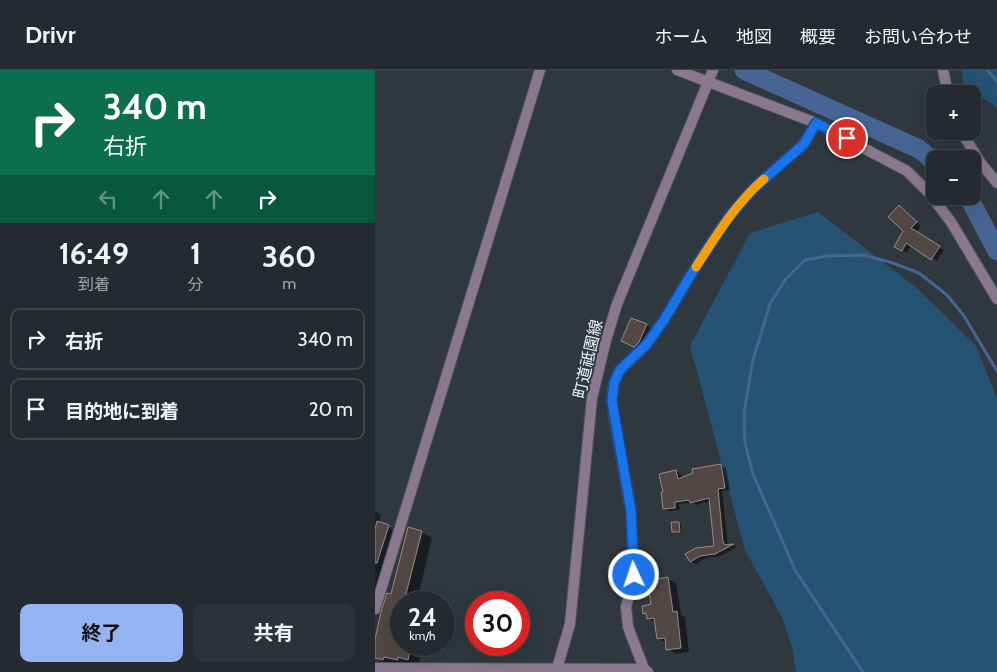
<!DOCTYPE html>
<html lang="ja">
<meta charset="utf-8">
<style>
body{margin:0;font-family:Cabin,"Noto Sans JP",sans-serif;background:#2c3237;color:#f1f3f6;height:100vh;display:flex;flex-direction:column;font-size:19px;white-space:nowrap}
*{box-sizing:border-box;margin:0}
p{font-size:16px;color:#a3a7aa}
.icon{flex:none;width:28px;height:28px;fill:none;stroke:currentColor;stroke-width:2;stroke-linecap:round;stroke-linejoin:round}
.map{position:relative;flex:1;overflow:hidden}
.drawer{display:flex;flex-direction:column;background:#242a2f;width:375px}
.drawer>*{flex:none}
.hud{background:#0b6e4f;color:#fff;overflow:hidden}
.tools{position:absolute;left:551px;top:15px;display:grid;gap:10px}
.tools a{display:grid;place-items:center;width:55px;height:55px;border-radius:10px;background:#242a2f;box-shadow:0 5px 20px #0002,0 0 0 1px #41464b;font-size:25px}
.speed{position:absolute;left:15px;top:521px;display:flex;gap:10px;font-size:25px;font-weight:700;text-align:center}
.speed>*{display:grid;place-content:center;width:65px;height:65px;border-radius:50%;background:#242a2f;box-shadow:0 5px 20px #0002,0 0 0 1px #41464b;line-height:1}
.speed small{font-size:12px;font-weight:400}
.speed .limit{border:8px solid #d22;background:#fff;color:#111}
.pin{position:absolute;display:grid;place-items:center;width:42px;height:42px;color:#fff;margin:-21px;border:2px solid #fff;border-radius:50%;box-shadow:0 1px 5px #0007}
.me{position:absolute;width:55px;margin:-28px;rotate:357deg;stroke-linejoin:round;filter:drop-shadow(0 0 4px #0008)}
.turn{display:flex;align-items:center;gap:18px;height:105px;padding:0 20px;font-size:22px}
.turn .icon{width:65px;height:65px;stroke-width:2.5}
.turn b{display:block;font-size:35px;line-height:42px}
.lanes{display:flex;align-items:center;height:48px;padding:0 20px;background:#0003;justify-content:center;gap:25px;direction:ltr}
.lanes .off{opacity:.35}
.eta{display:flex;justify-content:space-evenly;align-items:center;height:85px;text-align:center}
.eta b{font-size:30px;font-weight:700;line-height:35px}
.primary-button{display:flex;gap:10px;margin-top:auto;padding:10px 20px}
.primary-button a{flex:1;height:58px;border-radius:10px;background:#95b2f1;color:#111;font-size:20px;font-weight:700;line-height:58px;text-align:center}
.primary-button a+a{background:#2c3237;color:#f1f3f6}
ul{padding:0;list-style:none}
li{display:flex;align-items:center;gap:15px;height:62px;margin:0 10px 8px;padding:0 10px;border:2px solid #41464b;border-radius:10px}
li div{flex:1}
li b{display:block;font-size:19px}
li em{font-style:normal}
header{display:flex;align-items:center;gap:30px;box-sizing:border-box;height:70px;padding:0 25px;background:#242a2f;border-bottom:1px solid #41464b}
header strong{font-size:24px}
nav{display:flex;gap:28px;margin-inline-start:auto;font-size:18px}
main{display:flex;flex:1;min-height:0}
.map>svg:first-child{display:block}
</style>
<header>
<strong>Drivr</strong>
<nav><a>ホーム</a><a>地図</a><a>概要</a><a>お問い合わせ</a></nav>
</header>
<main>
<section class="drawer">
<div class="hud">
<div class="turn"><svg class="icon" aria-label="right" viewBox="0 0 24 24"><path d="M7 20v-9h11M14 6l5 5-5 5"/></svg><div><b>340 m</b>右折</div></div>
<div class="lanes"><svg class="icon off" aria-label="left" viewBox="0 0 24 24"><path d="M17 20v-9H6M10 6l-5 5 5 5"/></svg><svg class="icon off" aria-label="ahead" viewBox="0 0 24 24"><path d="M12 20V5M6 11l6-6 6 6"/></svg><svg class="icon off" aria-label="ahead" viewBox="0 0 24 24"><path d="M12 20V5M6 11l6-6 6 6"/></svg><svg class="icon" aria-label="right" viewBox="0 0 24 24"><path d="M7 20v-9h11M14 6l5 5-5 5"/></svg></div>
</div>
<div class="eta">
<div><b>16:49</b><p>到着</p></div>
<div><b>1</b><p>分</p></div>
<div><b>360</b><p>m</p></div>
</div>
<ul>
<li><svg class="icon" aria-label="right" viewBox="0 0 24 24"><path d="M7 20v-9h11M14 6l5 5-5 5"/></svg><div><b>右折</b></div><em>340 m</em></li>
<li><svg class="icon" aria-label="arrive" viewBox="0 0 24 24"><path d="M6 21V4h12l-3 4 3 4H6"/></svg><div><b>目的地に到着</b></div><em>20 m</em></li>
</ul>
<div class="primary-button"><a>終了</a><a>共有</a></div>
</section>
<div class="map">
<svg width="622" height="602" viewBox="0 0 622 602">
<rect width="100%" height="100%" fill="#30383f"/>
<g fill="#265373">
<polygon points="587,0 622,0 622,37 588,15"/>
<polygon points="443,142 543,219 601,276 622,328 622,602 421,602 417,577 407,547 370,480 315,276 375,163"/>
</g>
<g fill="#0007">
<polygon points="524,137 546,156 541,162 569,180 562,191 536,175 532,183 521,176 530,161"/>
<polygon points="271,255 276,258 270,275 265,279 253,274"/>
<polygon points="346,396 351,398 355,420 347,421 353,476 358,475 362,477 345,486 331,488 321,494 316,491 341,477 336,431 321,435 317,433 304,434 305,440 294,441 289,438 301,401 306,404 307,409"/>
<polygon points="0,441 6,445 4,453 21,461 0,528"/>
<polygon points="298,453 306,454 307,463 298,462"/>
<polygon points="34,459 47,462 57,468 42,531 46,532 26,532 26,575 48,575 43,595 34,593 33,595 19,592 19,595 8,593 0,588 0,575 17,526"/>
<polygon points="292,509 301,513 306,545 310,547 314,582 301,584 293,579 291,573 283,569 281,553 273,548 273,545 269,543 277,535"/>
</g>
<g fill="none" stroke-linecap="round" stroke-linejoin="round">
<g stroke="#476594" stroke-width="3">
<polyline points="612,0 622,11"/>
<polyline points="488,602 420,500 378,404 370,373 369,343 378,290 395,234 410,210 430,190 451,186 489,185 518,193 544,203 572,225 589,246 622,301"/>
</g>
<g stroke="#476594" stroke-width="19">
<polyline points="369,0 544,79 560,92"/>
<polyline points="593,126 622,181"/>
</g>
</g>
<g fill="#524745" stroke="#998c8a">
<polygon points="524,135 542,152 536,158 565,176 556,190 531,173 527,181 519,177 528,161 513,147"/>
<polygon points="256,248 272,254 264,272 259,277 246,271"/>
<polygon points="346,394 350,418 343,419 348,472 350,475 359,474 340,484 325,486 315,492 310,484 321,478 339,476 334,428 315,433 314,430 300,432 300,438 288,439 286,422 288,422 284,404 301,400 303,409 318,403 317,399"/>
<polygon points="2,451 14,455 2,493 0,493 0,459"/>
<polygon points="296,452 304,452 305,462 297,462"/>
<polygon points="33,457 47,461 29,532 26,532 26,575 36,575 33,590 23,587 23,590 9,587 8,590 0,588 0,569 6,542 12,523 16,524"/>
<polygon points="293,507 298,542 302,541 306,578 291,580 290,568 282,569 279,548 272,549 271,543 268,544 267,536 276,534 272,511"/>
</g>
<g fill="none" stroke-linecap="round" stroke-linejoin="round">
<g stroke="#4f565d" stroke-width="12">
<g id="minor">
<polyline points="0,539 165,0"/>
<polyline points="0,598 269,599"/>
<polyline points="273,602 269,599 253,557 251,537 259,505 256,441 239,346 237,331 239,313 245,300 272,274 289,250 320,198 353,148 379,118 429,74 441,53"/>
</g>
</g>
<g stroke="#4f565d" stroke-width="12">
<g id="tertiary">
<polyline points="302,0 441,53 532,101 554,123 576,152 622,229"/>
<polyline points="568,0 573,24"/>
<polyline points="586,61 605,92 622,113"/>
<polyline points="181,602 195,554 217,328 231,270 242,234 338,0"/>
</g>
</g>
<use href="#minor" stroke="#8a798e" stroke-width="10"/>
<use href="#tertiary" stroke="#8a798e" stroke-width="10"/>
</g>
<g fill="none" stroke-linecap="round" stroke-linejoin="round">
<g stroke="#114b97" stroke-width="12">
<polyline id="route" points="259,505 256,441 237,331 239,313 245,300 272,274 289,250 320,198 353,148 379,118 429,74 441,53 472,68"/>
</g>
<use href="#route" stroke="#1a73e8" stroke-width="9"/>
<path stroke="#f59e0b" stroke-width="9" d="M321,197C341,166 361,133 389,109"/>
</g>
<g text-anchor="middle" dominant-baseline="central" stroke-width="4" stroke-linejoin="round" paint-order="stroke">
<g font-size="16" fill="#f0f6fa" stroke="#30383f">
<text transform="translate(213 289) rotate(-77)">町道祗園線</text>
</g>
</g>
</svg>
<div class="tools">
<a>+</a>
<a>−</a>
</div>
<div class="speed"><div>24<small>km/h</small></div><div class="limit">30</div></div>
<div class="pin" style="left:472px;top:68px;background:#d93025"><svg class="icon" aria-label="arrive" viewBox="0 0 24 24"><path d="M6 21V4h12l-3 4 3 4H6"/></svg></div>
<svg class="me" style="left:259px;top:505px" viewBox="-20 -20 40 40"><circle r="17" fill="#1a73e8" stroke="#fff" stroke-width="3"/><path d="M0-11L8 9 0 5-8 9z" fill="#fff"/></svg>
</div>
</main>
